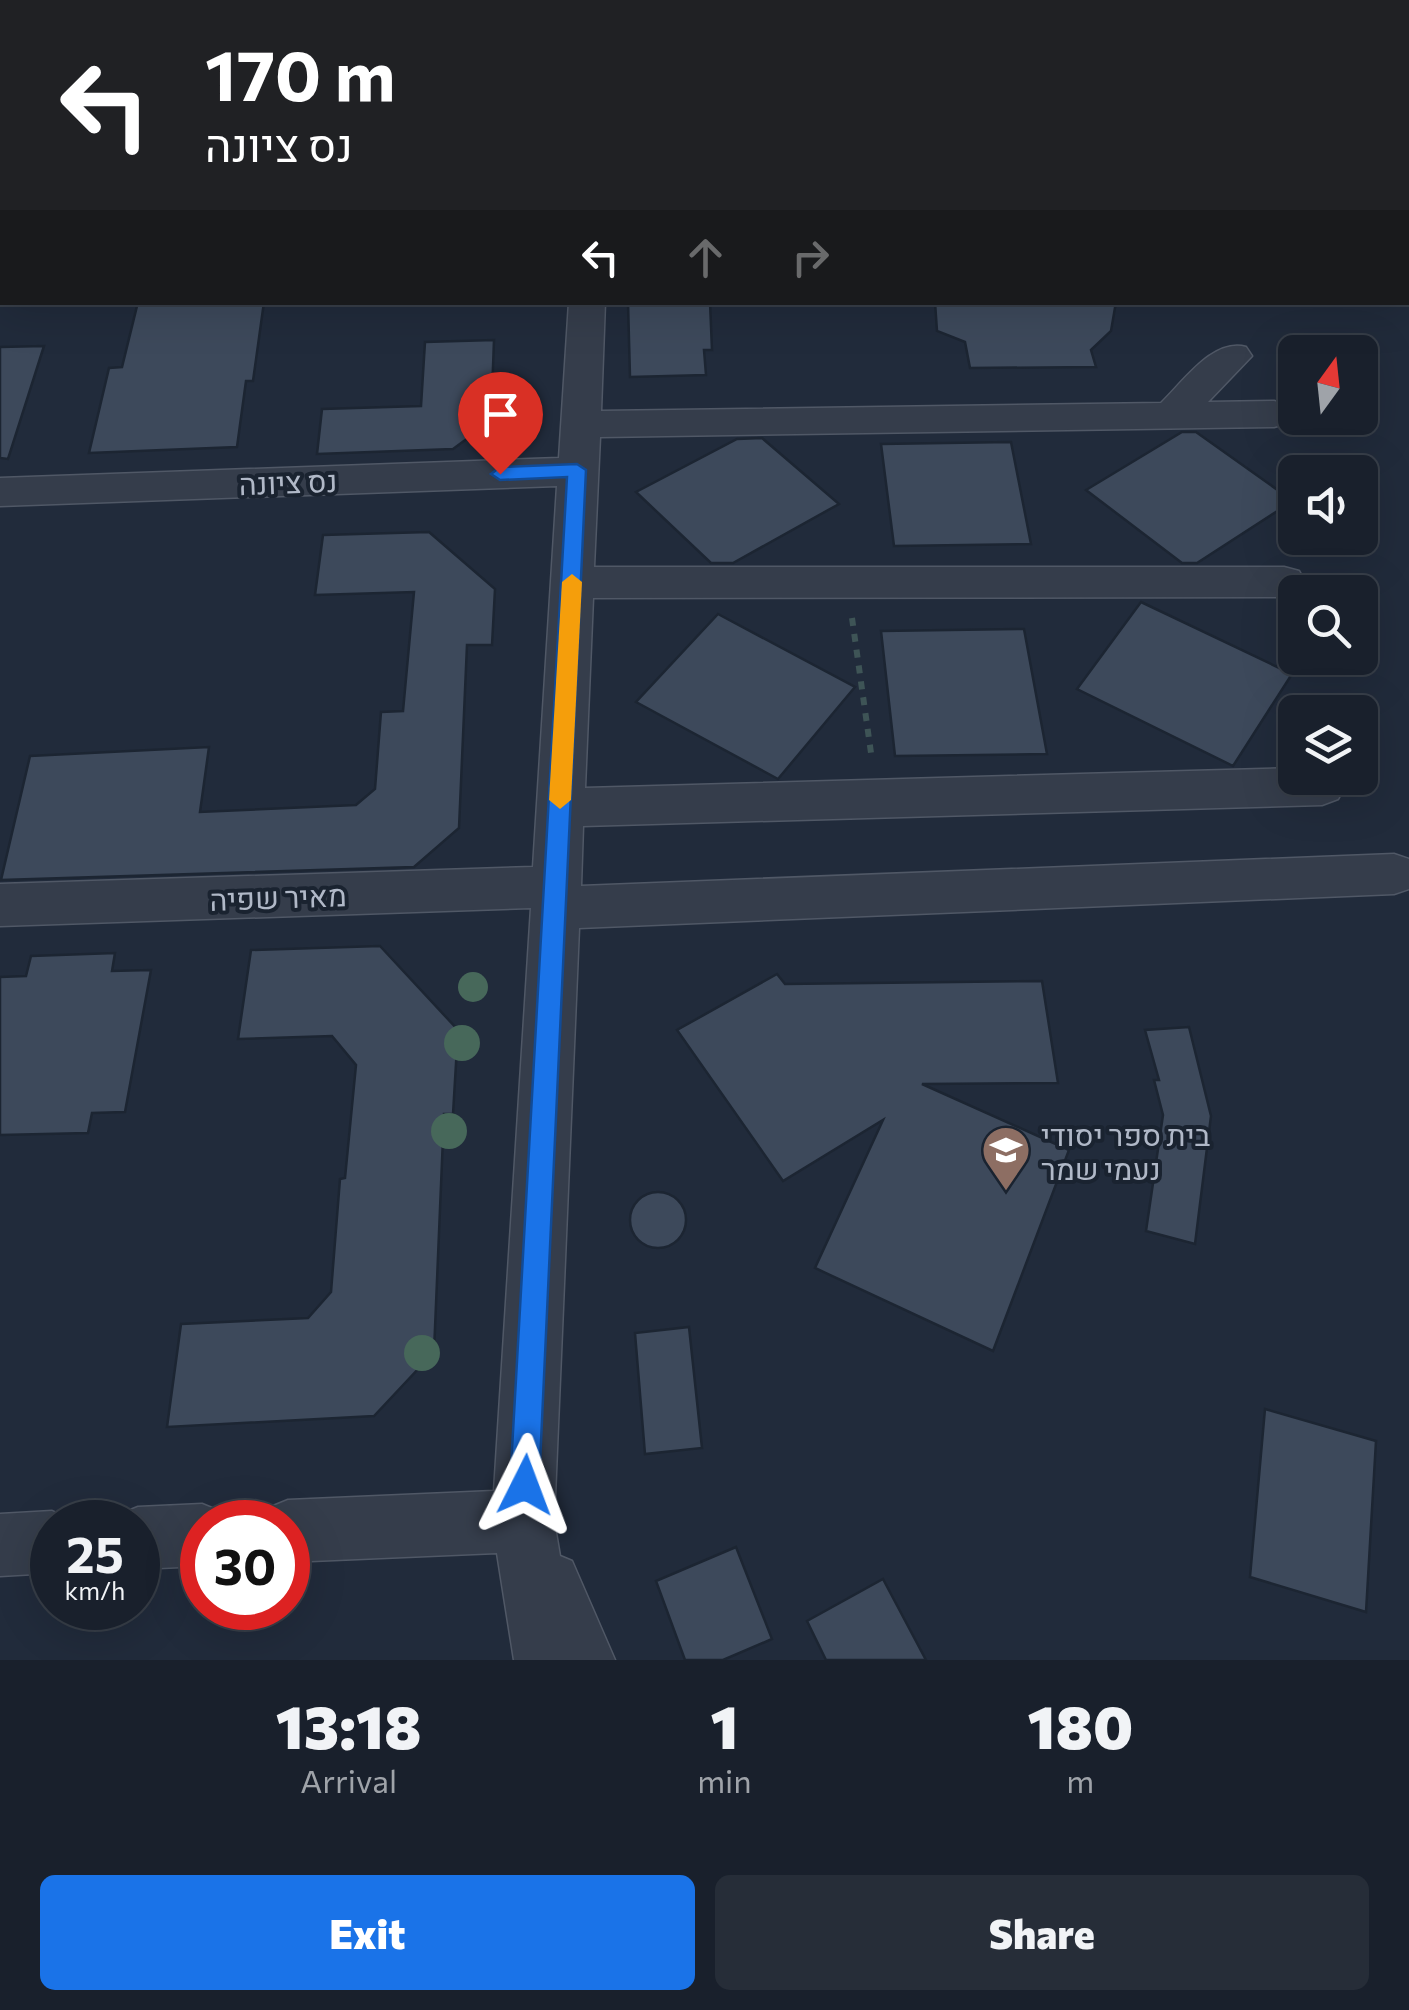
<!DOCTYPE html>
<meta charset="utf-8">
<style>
body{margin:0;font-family:Commissioner,Heebo,sans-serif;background:#262d38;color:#f1f3f6;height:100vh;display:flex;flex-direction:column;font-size:38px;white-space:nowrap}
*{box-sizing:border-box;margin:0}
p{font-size:32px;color:#9fa3a9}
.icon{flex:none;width:55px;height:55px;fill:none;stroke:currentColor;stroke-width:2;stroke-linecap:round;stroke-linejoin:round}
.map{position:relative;height:1660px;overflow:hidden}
.drawer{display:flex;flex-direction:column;background:#19202c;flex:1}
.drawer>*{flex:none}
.hud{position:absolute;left:0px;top:0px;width:1410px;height:305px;box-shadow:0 10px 40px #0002,0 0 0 2px #373e48;background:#202124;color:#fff;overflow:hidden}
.needle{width:65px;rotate:15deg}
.controls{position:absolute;left:1278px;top:335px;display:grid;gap:20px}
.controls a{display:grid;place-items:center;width:100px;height:100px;border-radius:15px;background:#19202c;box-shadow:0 10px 40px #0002,0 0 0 2px #373e48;font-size:50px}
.speed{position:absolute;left:30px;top:1500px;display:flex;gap:20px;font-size:50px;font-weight:700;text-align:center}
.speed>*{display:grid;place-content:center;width:130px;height:130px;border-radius:50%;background:#19202c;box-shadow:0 10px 40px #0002,0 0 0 2px #373e48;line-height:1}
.speed small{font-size:25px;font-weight:400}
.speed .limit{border:15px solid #d22;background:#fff;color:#111}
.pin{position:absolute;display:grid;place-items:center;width:85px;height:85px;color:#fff;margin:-102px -42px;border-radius:50% 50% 50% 0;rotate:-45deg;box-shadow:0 0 10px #0007}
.pin .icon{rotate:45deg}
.me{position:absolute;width:110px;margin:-55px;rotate:3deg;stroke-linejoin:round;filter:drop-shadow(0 0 8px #0008)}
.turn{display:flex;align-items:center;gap:35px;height:210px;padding:0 40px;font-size:45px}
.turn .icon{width:130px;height:130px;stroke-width:2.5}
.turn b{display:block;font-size:70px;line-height:85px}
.lanes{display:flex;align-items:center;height:95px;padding:0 40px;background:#0003;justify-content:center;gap:50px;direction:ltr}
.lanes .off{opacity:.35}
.eta{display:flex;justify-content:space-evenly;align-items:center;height:170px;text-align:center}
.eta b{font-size:60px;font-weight:800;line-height:70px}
.primary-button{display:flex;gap:20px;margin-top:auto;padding:20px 40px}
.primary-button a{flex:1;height:115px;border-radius:15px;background:#1a73e8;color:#fff;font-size:40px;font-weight:800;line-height:115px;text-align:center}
.primary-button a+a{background:#262d38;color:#f1f3f6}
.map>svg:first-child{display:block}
</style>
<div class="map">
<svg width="1409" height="1660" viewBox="0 0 1409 1660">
<rect width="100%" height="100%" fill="#212b3b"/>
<g fill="#3d495b" stroke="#1c2532" stroke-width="2.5">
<polygon points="138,302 264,302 253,381 246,381 237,447 89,453 109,368 122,367"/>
<polygon points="628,302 710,302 712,350 704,350 706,375 630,377"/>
<polygon points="935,302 1116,302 1111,331 1091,350 1096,367 970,368 965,342 937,331"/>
<polygon points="494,340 491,421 453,449 317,454 322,409 421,406 425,342"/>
<polygon points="44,346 8,459 0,458 0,347"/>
<polygon points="1182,432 1196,432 1293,501 1197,563 1182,563 1086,490"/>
<polygon points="762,438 839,504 733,563 711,563 636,492 737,439"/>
<polygon points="1011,442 1031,544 894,546 881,444"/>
<polygon points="429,532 495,589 492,645 467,645 459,828 414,867 1,880 30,756 209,747 200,812 356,805 375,789 381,712 403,711 414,592 315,595 323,535"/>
<polygon points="1141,602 1292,674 1233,766 1077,689"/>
<polygon points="718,614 855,687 778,779 636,702"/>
<polygon points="1024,629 1047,754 895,756 881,631"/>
<polygon points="380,946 458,1030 453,1114 444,1114 434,1352 374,1416 167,1427 181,1324 308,1318 331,1292 340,1179 345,1178 356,1065 332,1036 238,1039 251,950"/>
<polygon points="115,953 112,971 151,970 125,1112 92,1113 88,1133 0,1135 0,977 26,976 31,956"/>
<polygon points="777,974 785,984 1042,981 1058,1083 922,1084 1069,1150 993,1351 815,1268 883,1120 783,1181 677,1030"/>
<polygon points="1189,1027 1211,1116 1195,1244 1146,1231 1163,1115 1154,1080 1159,1080 1145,1030"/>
<circle cx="658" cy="1220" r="28"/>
<polygon points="689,1327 702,1448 645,1454 635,1333"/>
<polygon points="1265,1409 1376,1441 1366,1612 1250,1577"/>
<polygon points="736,1547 772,1639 723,1660 685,1660 656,1581"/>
<polygon points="883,1579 926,1660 826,1660 807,1621"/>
</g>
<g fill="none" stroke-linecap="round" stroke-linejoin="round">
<g stroke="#505866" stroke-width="3">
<g id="minor">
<polygon points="440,0 472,0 473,2 442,2"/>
<polygon points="993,0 1023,0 1024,2 994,2"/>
<rect x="1408" y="179" width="1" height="20"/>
<polygon points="0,220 2,221 2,242 0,242"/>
<path d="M569,302H605L601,411L1161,403C1184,381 1213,338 1246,347L1252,356L1208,402L1274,401L1288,405L1293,414L1288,423L1274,427L600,437L594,567H1284L1299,571L1305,582L1299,592L1284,597L593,598L585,788L1295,768V778H1341L1345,786L1338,799L1322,805L583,826L581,886L1394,854L1409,859V889L1394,894L579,928L554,1521L560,1556L572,1561L615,1660H514L497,1553L288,1562V1522H260L266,1509L288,1500L494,1491L531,908L0,926V884L533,867L557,486L0,506V478L559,458Z"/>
<polygon points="202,1504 224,1513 228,1522 202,1522 202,1566 138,1569 138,1522 113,1522 116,1516 138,1507"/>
<polygon points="52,1511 75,1522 52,1522 52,1573 0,1576 0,1514"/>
</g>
</g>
<g stroke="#3e4654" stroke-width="4">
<g id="major">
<polygon points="1308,0 1343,0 1344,2 1309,2"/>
<polygon points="1362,0 1396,0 1397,2 1363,2"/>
<rect x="1408" y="46" width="1" height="25"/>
<polygon points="1408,154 1409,155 1409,181 1408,180"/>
<polygon points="1408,238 1409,239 1409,265 1408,264"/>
</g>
</g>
<polyline stroke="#3e5456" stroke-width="5" stroke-dasharray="5 5" stroke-linecap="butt" points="0,50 2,45"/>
<polyline stroke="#3e5456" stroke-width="6" stroke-dasharray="8 8" stroke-linecap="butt" points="852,618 872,760"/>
<use href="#minor" fill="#353d4b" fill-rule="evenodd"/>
<use href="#major" fill="#535c6b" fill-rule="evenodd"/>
</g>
<g fill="#47685a">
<circle cx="473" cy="987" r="15"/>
<circle cx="462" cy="1043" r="18"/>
<circle cx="449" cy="1131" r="18"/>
<circle cx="422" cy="1353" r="18"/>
</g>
<polygon fill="#1a73e8" stroke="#114b97" stroke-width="2.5" points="577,464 586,470 539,1485 535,1495 525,1500 514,1495 510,1485 567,477 500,480 491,474 500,467"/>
<polygon fill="#f59e0b" points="572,574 582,582 571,800 560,809 549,800 562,582"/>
<defs>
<g id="school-pin" transform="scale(2.5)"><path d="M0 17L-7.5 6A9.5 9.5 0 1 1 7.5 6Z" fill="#8d6e63" stroke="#1a2330"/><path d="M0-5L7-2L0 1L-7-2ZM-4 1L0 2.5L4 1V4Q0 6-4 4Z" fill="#fff"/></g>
</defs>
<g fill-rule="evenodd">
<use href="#school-pin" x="1006" y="1150"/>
</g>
<g text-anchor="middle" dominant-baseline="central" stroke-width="8" stroke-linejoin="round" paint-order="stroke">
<g font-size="30" fill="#b0b8c7" stroke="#1a2330">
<text transform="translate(288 481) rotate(-2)">נס ציונה</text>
<text transform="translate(278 896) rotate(-2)">מאיר שפיה</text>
</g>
<g font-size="30" fill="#b0b8c7" stroke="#1a2330" text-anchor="start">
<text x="1041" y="1133">בית ספר יסודי<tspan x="1041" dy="34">נעמי שמר</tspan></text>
</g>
</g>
</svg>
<div class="controls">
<a><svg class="needle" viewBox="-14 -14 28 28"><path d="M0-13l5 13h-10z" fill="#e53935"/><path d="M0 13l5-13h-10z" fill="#9fa3a9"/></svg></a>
<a><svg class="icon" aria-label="sound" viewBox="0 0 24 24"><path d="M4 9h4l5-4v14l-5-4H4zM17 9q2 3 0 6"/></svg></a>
<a><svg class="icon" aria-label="search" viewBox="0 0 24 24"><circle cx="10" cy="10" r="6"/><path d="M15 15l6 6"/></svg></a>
<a><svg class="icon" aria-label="layers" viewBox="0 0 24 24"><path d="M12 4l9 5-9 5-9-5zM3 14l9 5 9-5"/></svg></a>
</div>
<div class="speed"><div>25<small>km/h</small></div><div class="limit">30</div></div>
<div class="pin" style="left:500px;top:474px;background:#d93025"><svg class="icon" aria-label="arrive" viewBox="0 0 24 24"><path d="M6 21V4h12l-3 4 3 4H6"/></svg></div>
<svg class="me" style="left:525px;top:1485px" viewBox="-20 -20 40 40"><path d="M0-17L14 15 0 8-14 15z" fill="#1a73e8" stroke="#fff" stroke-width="4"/></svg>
<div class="hud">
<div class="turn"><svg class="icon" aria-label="left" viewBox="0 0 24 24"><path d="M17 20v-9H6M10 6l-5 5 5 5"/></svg><div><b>170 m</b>נס ציונה</div></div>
<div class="lanes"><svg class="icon" aria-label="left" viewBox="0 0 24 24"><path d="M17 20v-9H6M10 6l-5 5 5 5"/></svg><svg class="icon off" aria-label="ahead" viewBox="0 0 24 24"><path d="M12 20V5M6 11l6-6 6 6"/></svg><svg class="icon off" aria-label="right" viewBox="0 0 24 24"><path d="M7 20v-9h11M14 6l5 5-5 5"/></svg></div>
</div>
</div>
<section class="drawer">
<div class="eta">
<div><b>13:18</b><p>Arrival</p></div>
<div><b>1</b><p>min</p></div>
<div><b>180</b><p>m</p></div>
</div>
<div class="primary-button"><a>Exit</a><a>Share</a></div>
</section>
